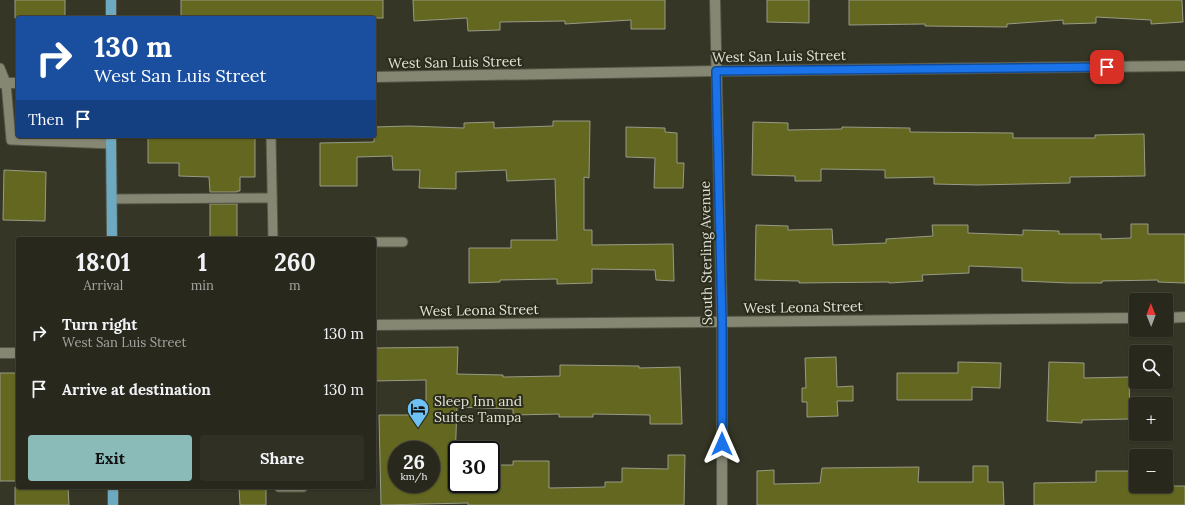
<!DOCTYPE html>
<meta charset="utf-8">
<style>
body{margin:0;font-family:Lora,serif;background:#303025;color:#f1f3f6;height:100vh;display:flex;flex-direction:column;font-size:15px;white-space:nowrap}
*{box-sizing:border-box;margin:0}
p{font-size:13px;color:#a5a6a3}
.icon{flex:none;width:22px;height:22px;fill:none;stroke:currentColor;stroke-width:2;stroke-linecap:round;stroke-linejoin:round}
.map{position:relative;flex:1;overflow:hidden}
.details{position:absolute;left:16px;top:237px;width:360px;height:252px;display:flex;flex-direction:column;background:#28281c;border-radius:4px;box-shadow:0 1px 3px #0004,0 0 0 1px #44443b}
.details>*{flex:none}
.hud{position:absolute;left:16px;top:16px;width:360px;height:122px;border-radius:4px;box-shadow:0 1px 3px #0004,0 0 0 1px #44443b;background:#1a4fa0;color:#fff;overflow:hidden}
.needle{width:26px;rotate:359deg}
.controls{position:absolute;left:1129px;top:293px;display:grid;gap:8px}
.controls a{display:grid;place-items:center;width:44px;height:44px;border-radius:4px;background:#28281c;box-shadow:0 1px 3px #0004,0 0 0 1px #44443b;font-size:20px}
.speed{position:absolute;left:388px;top:441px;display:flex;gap:8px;font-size:20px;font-weight:700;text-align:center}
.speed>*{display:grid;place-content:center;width:52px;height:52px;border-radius:50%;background:#28281c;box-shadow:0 1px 3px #0004,0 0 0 1px #44443b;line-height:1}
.speed small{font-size:10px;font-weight:400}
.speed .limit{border:2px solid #111;border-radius:6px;background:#fff;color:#111}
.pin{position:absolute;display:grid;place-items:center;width:34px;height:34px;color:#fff;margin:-17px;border-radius:8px;box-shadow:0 2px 6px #0006}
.me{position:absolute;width:44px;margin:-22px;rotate:0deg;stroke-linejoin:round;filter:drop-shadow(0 0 3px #0008)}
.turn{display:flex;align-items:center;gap:14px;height:84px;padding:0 12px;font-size:18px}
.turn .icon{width:52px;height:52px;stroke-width:2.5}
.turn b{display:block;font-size:28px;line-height:34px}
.then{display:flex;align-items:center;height:38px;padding:0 12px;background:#0003;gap:8px;font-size:15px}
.eta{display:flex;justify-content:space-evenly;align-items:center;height:68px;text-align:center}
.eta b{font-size:24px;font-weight:700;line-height:28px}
.primary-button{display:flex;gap:8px;margin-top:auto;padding:8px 12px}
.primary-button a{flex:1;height:46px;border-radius:4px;background:#8bbbb9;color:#111;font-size:16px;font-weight:700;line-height:46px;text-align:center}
.primary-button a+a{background:#303025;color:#f1f3f6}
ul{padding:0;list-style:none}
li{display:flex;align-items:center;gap:12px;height:56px;padding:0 12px}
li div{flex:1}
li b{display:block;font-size:15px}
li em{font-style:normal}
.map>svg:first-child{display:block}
</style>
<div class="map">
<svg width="1185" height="505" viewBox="0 0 1185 505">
<rect width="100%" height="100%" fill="#353625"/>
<g fill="#63671f" stroke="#989b86" fill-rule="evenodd">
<rect x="15" y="0" width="50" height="18"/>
<rect x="181" y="0" width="202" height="18"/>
<polygon points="413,0 665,0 665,29 631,29 631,20 565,24 565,21 500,22 500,30 468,31 467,18 414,21"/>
<polygon points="767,0 809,0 809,23 767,22"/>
<polygon points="849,0 1182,0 1183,22 1151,24 1151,20 1096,17 1096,23 1063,24 1063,20 1007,24 1007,27 925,26 925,24 849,25"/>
<polygon points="553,121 590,121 589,178 584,177 584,230 592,230 592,245 673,244 674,281 656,280 655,270 592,269 592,283 557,284 557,279 500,280 500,282 469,283 469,248 511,248 511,240 557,240 555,179 507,181 506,170 456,172 456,189 419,188 420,170 393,170 392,156 357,157 357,186 320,186 320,143 374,142 374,127 409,126 464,128 464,123 494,122 494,128 553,126"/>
<polygon points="753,122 788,123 788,130 842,129 842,127 910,128 910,132 1013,133 1013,138 1095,138 1095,135 1144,134 1145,176 1070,177 1070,183 977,185 934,184 934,177 885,178 885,170 821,169 821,181 795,181 795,176 752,175"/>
<polygon points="626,127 665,128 665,132 677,133 677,163 684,163 683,188 654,188 655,158 626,157"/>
<polygon points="148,136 255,136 255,177 240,177 240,191 237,191 237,192 210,192 209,177 179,176 179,163 148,163"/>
<polygon points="4,170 46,172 45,221 3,220"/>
<rect x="210" y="204" width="27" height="35"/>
<polygon points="1131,224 1148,224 1148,234 1185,234 1185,283 1158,282 1158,280 1102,281 1102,283 1069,283 1022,281 1022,268 969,266 969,273 922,275 923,281 889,283 889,282 799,283 799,281 755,280 756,225 788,226 788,230 832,229 833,245 886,243 886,239 933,236 932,225 968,225 968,233 1023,235 1023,230 1059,231 1059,234 1101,234 1101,239 1131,238"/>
<path d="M458,347L457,374L503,375V377L560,376V365L639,366V368L680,367L682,424H650V415L593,414V417H559V414L513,415V409L457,407L455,461H457V484H491V465H513V461H549V488L605,487V482H622V468L668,469V455H685L684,505H468V503L381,505L379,415H426V380L374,381V348ZM397,450H431V484H397Z"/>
<polygon points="836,357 837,387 853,386 853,401 837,401 838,416 807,417 807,402 802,402 802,388 806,388 805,358"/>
<polygon points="958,362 1001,363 1000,388 972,387 972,400 897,400 897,373 958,373"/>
<polygon points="1049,362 1084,363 1084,378 1129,377 1130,419 1082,420 1082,423 1047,421"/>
<rect x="0" y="373" width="18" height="108"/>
<polygon points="973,466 988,466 988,482 1003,482 1004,505 757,505 757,471 774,470 774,484 820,483 822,468 919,467 918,482 973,482"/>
<polygon points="1096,471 1130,471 1130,484 1136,484 1136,486 1185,486 1185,505 1034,505 1034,483 1096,482"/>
<polygon points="15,487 68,487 69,505 15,505"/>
<polygon points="239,487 266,487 266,505 240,505"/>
</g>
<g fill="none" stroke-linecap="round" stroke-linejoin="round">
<g stroke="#535546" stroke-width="11">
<g id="lane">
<polyline points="0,68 6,83 11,140 111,144"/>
<polyline points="271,136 273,239"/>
<polyline points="112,199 272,198"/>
<polyline points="374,242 403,242"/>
<polyline points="279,487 303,487"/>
</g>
</g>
<g stroke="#535546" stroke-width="12">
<g id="street">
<polyline points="715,0 722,322 722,505"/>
<polyline points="374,77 716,71 1185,66"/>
<polyline points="0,83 18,83"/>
<polyline points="1166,318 1185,317"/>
<polyline points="374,325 1136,318"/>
<polyline points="0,353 18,353"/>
</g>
</g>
<g stroke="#535546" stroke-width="12">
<g id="primary">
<polyline points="111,0 111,18"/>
<polyline points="111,136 112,239"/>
<polyline points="113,487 113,505"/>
</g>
</g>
<use href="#lane" stroke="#858773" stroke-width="9"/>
<use href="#street" stroke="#858773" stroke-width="10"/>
<use href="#primary" stroke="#6ea9c2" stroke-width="10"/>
</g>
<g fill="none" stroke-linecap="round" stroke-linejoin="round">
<g stroke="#114b97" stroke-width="10">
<polyline id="route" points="722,444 722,322 716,71 1107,67"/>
</g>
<use href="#route" stroke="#1a73e8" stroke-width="7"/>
</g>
<defs>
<g id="hotel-pin" transform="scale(1.15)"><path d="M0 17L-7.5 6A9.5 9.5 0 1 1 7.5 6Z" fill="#6dc2f3" stroke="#2b2c1b"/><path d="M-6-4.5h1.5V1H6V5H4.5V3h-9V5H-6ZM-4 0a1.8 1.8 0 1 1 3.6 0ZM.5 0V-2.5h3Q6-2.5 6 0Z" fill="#111"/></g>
</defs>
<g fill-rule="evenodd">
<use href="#hotel-pin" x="418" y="409"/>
</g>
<g text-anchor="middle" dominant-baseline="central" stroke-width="4" stroke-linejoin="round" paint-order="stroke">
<g font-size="14" fill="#e1e3d8" stroke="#2b2c1b">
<text transform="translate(779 56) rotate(-1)">West San Luis Street</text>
<text transform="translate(455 62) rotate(-1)">West San Luis Street</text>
<text transform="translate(706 253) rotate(-91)">South Sterling Avenue</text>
<text transform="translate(803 307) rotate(-1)">West Leona Street</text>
<text transform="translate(479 310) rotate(-1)">West Leona Street</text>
</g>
<g font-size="14" fill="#e1e3d8" stroke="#2b2c1b" text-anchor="start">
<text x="434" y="401">Sleep Inn and<tspan x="434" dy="16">Suites Tampa</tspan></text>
</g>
</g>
</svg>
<div class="controls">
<a><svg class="needle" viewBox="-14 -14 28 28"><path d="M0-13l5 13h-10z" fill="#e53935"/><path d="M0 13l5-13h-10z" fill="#a5a6a3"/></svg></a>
<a><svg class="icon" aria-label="search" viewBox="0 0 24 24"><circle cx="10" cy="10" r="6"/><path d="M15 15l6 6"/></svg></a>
<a>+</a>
<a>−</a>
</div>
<div class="speed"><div>26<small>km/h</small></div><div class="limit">30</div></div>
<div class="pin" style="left:1107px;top:67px;background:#d93025"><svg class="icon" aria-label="arrive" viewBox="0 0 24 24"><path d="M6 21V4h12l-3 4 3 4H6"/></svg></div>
<svg class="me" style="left:722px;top:444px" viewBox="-20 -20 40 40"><path d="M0-17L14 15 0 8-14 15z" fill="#1a73e8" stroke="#fff" stroke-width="4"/></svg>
<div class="hud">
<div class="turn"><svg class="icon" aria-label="right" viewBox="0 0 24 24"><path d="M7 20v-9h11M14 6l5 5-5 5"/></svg><div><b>130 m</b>West San Luis Street</div></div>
<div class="then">Then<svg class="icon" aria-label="arrive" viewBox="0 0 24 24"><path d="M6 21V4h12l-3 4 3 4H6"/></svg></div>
</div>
<section class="details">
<div class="eta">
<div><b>18:01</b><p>Arrival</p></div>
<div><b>1</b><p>min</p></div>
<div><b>260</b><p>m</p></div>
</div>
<ul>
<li><svg class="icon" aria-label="right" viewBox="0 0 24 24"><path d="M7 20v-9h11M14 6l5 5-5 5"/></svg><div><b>Turn right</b><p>West San Luis Street</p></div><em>130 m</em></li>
<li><svg class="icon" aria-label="arrive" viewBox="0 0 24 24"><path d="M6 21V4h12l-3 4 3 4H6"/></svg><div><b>Arrive at destination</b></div><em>130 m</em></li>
</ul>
<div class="primary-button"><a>Exit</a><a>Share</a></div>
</section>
</div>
